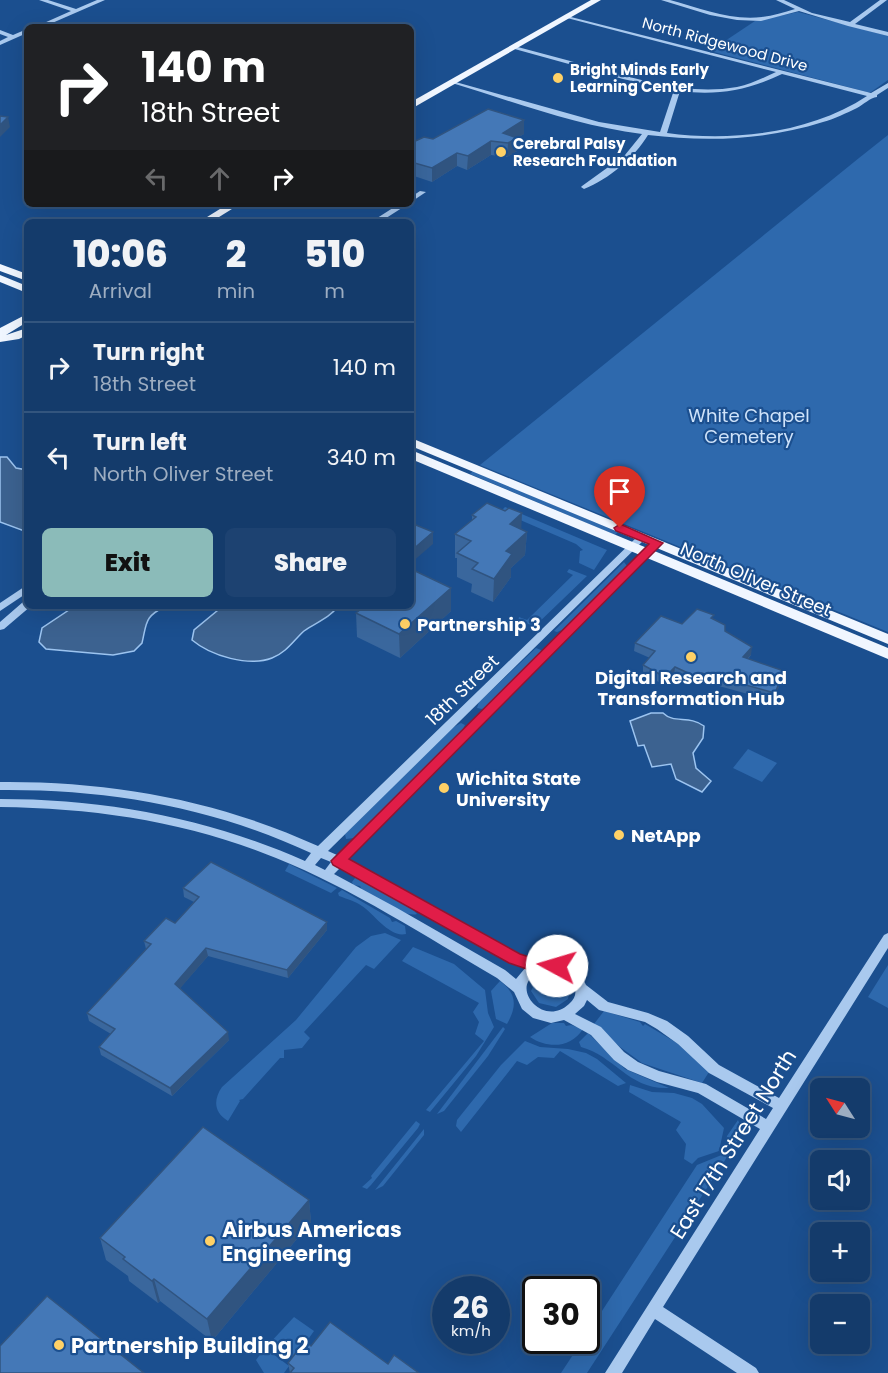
<!DOCTYPE html>
<meta charset="utf-8">
<style>
body{margin:0;font-family:Poppins,sans-serif;background:#1d4271;color:#f1f3f6;height:100vh;display:flex;flex-direction:column;font-size:22px;white-space:nowrap}
*{box-sizing:border-box;margin:0}
p{font-size:20px;color:#9dadc1}
.icon{flex:none;width:33px;height:33px;fill:none;stroke:currentColor;stroke-width:2;stroke-linecap:round;stroke-linejoin:round}
.map{position:relative;flex:1;overflow:hidden}
.sheet{position:absolute;left:24px;top:219px;width:390px;height:390px;display:flex;flex-direction:column;background:#143b6b;border-radius:9px;box-shadow:0 6px 24px #0002,0 0 0 2px #33557e}
.sheet>*{flex:none}
.banner{position:absolute;left:24px;top:24px;width:390px;height:183px;border-radius:9px;box-shadow:0 6px 24px #0002,0 0 0 2px #33557e;background:#202124;color:#fff;overflow:hidden}
.needle{width:39px;rotate:306deg}
.buttons{position:absolute;left:810px;top:1078px;display:grid;gap:12px}
.buttons a{display:grid;place-items:center;width:60px;height:60px;border-radius:9px;background:#143b6b;box-shadow:0 6px 24px #0002,0 0 0 2px #33557e;font-size:30px}
.speed{position:absolute;left:432px;top:1276px;display:flex;gap:12px;font-size:30px;font-weight:700;text-align:center}
.speed>*{display:grid;place-content:center;width:78px;height:78px;border-radius:50%;background:#143b6b;box-shadow:0 6px 24px #0002,0 0 0 2px #33557e;line-height:1}
.speed small{font-size:15px;font-weight:400}
.speed .limit{border:3px solid #111;border-radius:9px;background:#fff;color:#111}
.pin{position:absolute;display:grid;place-items:center;width:51px;height:51px;color:#fff;margin:-62px -26px;border-radius:50% 50% 50% 0;rotate:-45deg;box-shadow:0 0 6px #0007}
.pin .icon{rotate:45deg}
.me{position:absolute;width:66px;margin:-33px;rotate:276deg;stroke-linejoin:round;filter:drop-shadow(0 0 4px #0008)}
.turn{display:flex;align-items:center;gap:21px;height:126px;padding:0 18px;font-size:27px}
.turn .icon{width:78px;height:78px;stroke-width:2.5}
.turn b{display:block;font-size:42px;line-height:51px}
.lanes{display:flex;align-items:center;height:57px;padding:0 18px;background:#0003;justify-content:center;gap:30px;direction:ltr}
.lanes .off{opacity:.35}
.eta{display:flex;justify-content:space-evenly;align-items:center;height:102px;text-align:center}
.eta b{font-size:36px;font-weight:800;line-height:42px}
.button{display:flex;gap:12px;margin-top:auto;padding:12px 18px}
.button a{flex:1;height:69px;border-radius:9px;background:#8bbbb9;color:#111;font-size:24px;font-weight:800;line-height:69px;text-align:center}
.button a+a{background:#1d4271;color:#f1f3f6}
ul{padding:0;list-style:none}
li{display:flex;align-items:center;gap:18px;height:90px;padding:0 18px;border-top:2px solid #33557e}
li div{flex:1}
li b{display:block;font-size:22px}
li em{font-style:normal}
.map>svg:first-child{display:block}
</style>
<div class="map">
<svg width="888" height="1373" viewBox="0 0 888 1373">
<rect width="100%" height="100%" fill="#1b4f8f"/>
<g fill="#2e69ad">
<polygon points="798,12 888,36 888,80 871,92 867,92 710,51 755,21"/>
<polygon points="888,135 888,632 480,465 859,158"/>
<polygon points="473,471 618,532 615,535 470,474"/>
<polygon points="505,507 607,550 594,570 579,563 580,551 583,550 576,544 504,513 502,510"/>
<polygon points="624,562 627,566 562,630 557,632 554,631"/>
<polygon points="569,569 587,576 535,626 518,621 519,617 527,620 573,575 567,572"/>
<polygon points="536,648 541,650 540,654 489,705 482,709 477,708 479,702"/>
<polygon points="461,723 465,725 461,733 354,838 346,839 345,834 452,728"/>
<polygon points="748,749 777,763 762,782 733,768"/>
<polygon points="289,864 337,888 331,893 285,871"/>
<path d="M355,878H362L409,905L417,914C404,918 375,897 362,890L360,886L353,885L352,882Z"/>
<path d="M342,890L390,918L392,922L396,921L405,926L406,934C390,938 374,914 362,906C355,901 347,899 339,896L338,893Z"/>
<path d="M385,933L401,940L374,969L366,965L304,1032L310,1038L302,1048L284,1050V1058H280L243,1099L239,1100L240,1101L228,1121C214,1113 213,1100 222,1087L296,1020L356,947L371,936Z"/>
<polygon points="413,947 454,964 485,990 488,1013 494,1027 476,1056 430,1112 426,1110 484,1041 475,1034 479,1022 473,1012 479,1003 402,961"/>
<polygon points="888,965 888,1008 868,997"/>
<polygon points="550,974 564,979 570,989 568,999 556,1007 539,1003 531,991 537,979"/>
<path d="M500,981C517,994 517,1006 507,1024L496,1019L491,991Z"/>
<polygon points="604,1011 640,1022 643,1026 645,1024 677,1043 709,1072 702,1083 642,1063 620,1047 594,1024"/>
<path d="M552,1023H564L566,1026L571,1025L583,1029C571,1048 548,1049 530,1037Z"/>
<polygon points="503,1027 505,1029 488,1056 444,1111 437,1114"/>
<path d="M588,1033L625,1069L669,1088C629,1090 615,1056 581,1047L579,1042Z"/>
<polygon points="525,1041 540,1047 568,1049 586,1053 597,1059 626,1083 618,1086 560,1051 554,1058 538,1057 527,1065 517,1061 461,1132 456,1126 457,1120 501,1065"/>
<polygon points="630,1085 652,1092 674,1093 692,1098 702,1104 724,1128 719,1151 698,1158 692,1164 684,1159 686,1144 676,1130 681,1122 629,1092"/>
<polygon points="738,1120 741,1127 740,1137 587,1373 561,1373 582,1341 586,1341 587,1334 697,1165 724,1154 727,1136"/>
<polygon points="416,1121 420,1124 418,1128 371,1185 367,1189 362,1187 372,1178 371,1176"/>
<polygon points="424,1129 424,1135 383,1186 375,1190"/>
<polygon points="294,1317 314,1331 292,1362 268,1345"/>
<polygon points="265,1348 289,1366 284,1373 264,1373 256,1360"/>
</g>
<g fill="#3c6290" stroke="#9cc4f0" stroke-width="1.5">
<polygon points="0,457 7,457 16,468 27,470 27,532 0,522"/>
<path d="M75,606H166C144,617 147,622 142,643L134,651L113,655L46,649L39,642L42,628Z"/>
<path d="M223,606H338C330,618 315,623 304,631C294,640 286,653 272,658C249,667 211,656 192,640L194,630Z"/>
<path d="M651,713H663C674,724 689,715 704,726L703,738L693,753L696,768L711,781L702,792L676,779L671,764L652,767L644,745L638,746L630,721Z"/>
</g>
<g fill="none" stroke-linecap="round" stroke-linejoin="round">
<g fill="#a9c9ee" fill-rule="evenodd">
<polygon points="39,0 48,0 76,9 97,0 105,0 43,27 35,27 71,11"/>
<path d="M661,0H670C700,8 731,21 762,17C773,16 784,12 795,9L776,0H784L812,13L850,22L880,0H887L855,24L888,32V36L848,26L799,11L761,21L737,20L710,15Z"/>
<path d="M567,16L871,93L888,83V88L877,95V97C870,98 864,104 857,108C846,113 835,119 823,122C766,140 708,142 648,135C634,158 609,179 584,189L581,187L582,186L625,155L642,134C577,126 514,102 452,83V81L599,122L660,132L674,90L623,79L511,48L514,46C544,54 574,62 604,70C647,82 692,95 737,87C751,84 763,78 776,72L567,18ZM782,74L867,96C811,133 733,142 667,133L680,91C717,96 749,90 782,74Z"/>
<polygon points="27,29 27,33 0,45 0,41 8,37 0,34 0,30 13,35"/>
<polygon points="420,191 426,192 411,202 411,197"/>
<polygon points="399,204 408,204 380,222 371,222"/>
<path d="M642,534L645,535L647,537L645,539L328,851L337,855L654,541H660L662,543L660,545L347,860L410,893L519,954L540,963L548,960L573,968L582,977L586,985L608,1002L648,1013L667,1021L688,1036L719,1065L779,1098L884,935L888,933V948L663,1307L756,1368L759,1373H737L655,1319L622,1373H605L760,1129L698,1093L657,1082L628,1070L614,1060L591,1035L564,1020L551,1023L533,1018L522,1009L514,992L497,978C425,936 353,889 276,858C188,822 95,808 0,807V799C106,799 208,818 305,861L311,853C212,807 109,789 0,790V782C111,781 217,800 318,846L639,535ZM321,858L331,862L325,870L315,865ZM341,867L402,899L511,962L526,967L516,979L505,970L397,908L334,874ZM548,970C563,973 587,988 569,1004C543,1028 511,988 535,975C538,972 544,971 548,970ZM587,1000L599,1010L645,1022L657,1029L678,1044L709,1073L773,1108L766,1119L706,1084L659,1071L638,1062L624,1052L601,1027L575,1014L584,1006Z"/>
<polygon points="27,585 27,593 0,611 0,603"/>
<polygon points="27,601 27,606 31,606 4,629 0,630 0,622 23,602"/>
</g>
<g fill="#f0f6ff" fill-rule="evenodd">
<polygon points="591,0 601,0 411,109 411,102"/>
<polygon points="228,204 240,204 211,222 199,222"/>
<polygon points="0,264 27,274 27,281 0,271"/>
<polygon points="0,275 27,286 27,293 0,282"/>
<polygon points="27,314 27,322 6,335 27,328 27,335 19,339 0,342 0,328"/>
<polygon points="411,438 888,634 888,644 411,446"/>
<polygon points="411,450 888,648 888,659 411,459"/>
</g>
</g>
<g fill="#3a679d">
<polygon points="524,120 524,134 517,138 517,151 507,157 491,155 467,170 457,166 432,182 411,175 411,143"/>
<polygon points="472,515 521,529 527,532 525,555 511,568 511,577 493,602 471,592 472,584 457,577 457,558 455,558 455,534 472,520"/>
<polygon points="451,611 400,658 357,637 356,613"/>
<polygon points="713,619 751,655 748,659 782,679 773,701 701,681 698,686 674,676 664,685 643,673 643,665 650,658 634,651 635,643 682,624"/>
<polygon points="183,888 327,930 288,978 208,956 180,988 229,1040 172,1096 101,1055 99,1047 111,1034 89,1021 87,1013 147,949 146,949 144,941 175,923 194,902 184,897"/>
<polygon points="309,1200 311,1222 212,1341 160,1301 158,1303 129,1281 128,1276 106,1260 100,1238"/>
<polygon points="311,1346 388,1364 419,1373 290,1373 288,1363"/>
</g>
<g fill="#305480">
<polygon points="8,117 10,127 0,137 0,125"/>
<polygon points="524,120 524,134 517,138 517,151 507,157 508,143 503,133"/>
<polygon points="491,141 491,155 467,170 468,156"/>
<polygon points="457,153 457,166 432,182 432,168"/>
<polygon points="522,513 521,536 510,524"/>
<polygon points="433,532 433,544 411,563 411,551"/>
<polygon points="527,532 525,555 511,568 511,577 493,602 494,579 506,551"/>
<polygon points="451,588 451,611 400,658 399,634"/>
<polygon points="752,647 751,655 741,665 743,657"/>
<polygon points="675,667 674,676 664,685 665,677"/>
<polygon points="784,671 782,679 773,701 775,693"/>
<polygon points="702,673 701,681 698,686 699,678"/>
<polygon points="327,922 327,930 288,978 287,970"/>
<polygon points="206,948 208,956 177,992 175,984"/>
<polygon points="228,1032 229,1040 172,1096 170,1088"/>
<polygon points="309,1200 311,1222 212,1341 207,1319"/>
<polygon points="154,1279 160,1301 158,1303 152,1281"/>
</g>
<g fill="#4478b7" stroke="#305480" stroke-width="1.5">
<polygon points="488,109 524,120 503,133 517,138 508,143 491,141 468,156 457,153 432,168 411,162 411,143 424,137 433,139"/>
<polygon points="0,116 8,117 0,125"/>
<polygon points="487,503 505,511 509,508 522,513 510,524 527,532 506,551 512,554 494,579 472,569 478,563 457,553 471,541 455,534 476,517 472,515"/>
<polygon points="411,523 433,532 411,551"/>
<polygon points="411,569 451,588 399,634 356,613 365,606 411,606"/>
<polygon points="697,609 714,615 711,618 725,625 725,631 752,647 743,657 784,671 775,693 702,673 699,678 675,667 665,677 643,665 655,651 635,643 661,616 682,624"/>
<polygon points="211,862 327,922 287,970 206,948 175,984 228,1032 170,1088 99,1047 115,1029 87,1013 151,944 144,941 166,918 175,923 199,897 183,888"/>
<polygon points="203,1127 309,1200 207,1319 154,1279 152,1281 123,1259 125,1257 100,1238"/>
<polygon points="47,1296 144,1373 0,1373 0,1346"/>
<polygon points="330,1322 388,1364 394,1355 419,1373 290,1373 294,1368 288,1363 305,1341 311,1346"/>
</g>
<path fill="#e11d48" stroke="#92132f" stroke-width="1.5" d="M620,524L663,543L349,859L520,954L539,960L563,962L566,966L563,971C544,977 527,969 509,963L333,865L331,861L649,544L616,531L614,528Z"/>
<g fill="#ffd166" stroke="#1b4f8f" stroke-width="2">
<circle cx="558" cy="78" r="6"/>
<circle cx="501" cy="152" r="6"/>
<circle cx="405" cy="624" r="6"/>
<circle cx="691" cy="657" r="6"/>
<circle cx="444" cy="788" r="6"/>
<circle cx="619" cy="835" r="6"/>
<circle cx="210" cy="1241" r="6"/>
<circle cx="59" cy="1345" r="6"/>
</g>
<g text-anchor="middle" dominant-baseline="central" stroke-width="4.5" stroke-linejoin="round" paint-order="stroke">
<g font-size="15" fill="#fff" stroke="#1b4f8f">
<text transform="translate(725 44) rotate(15)">North Ridgewood Drive</text>
</g>
<g font-size="15" font-weight="bold" fill="#fff" stroke="#1b4f8f" text-anchor="start">
<text x="570" y="69">Bright Minds Early<tspan x="570" dy="17">Learning Center</tspan></text>
<text x="513" y="143">Cerebral Palsy<tspan x="513" dy="17">Research Foundation</tspan></text>
</g>
<g font-size="18" fill="#cfe3fa" stroke="#1b4f8f">
<text x="749" y="415">White Chapel<tspan x="749" dy="21">Cemetery</tspan></text>
</g>
<g font-size="18" fill="#fff" stroke="#1b4f8f">
<text transform="translate(756 579) rotate(23)">North Oliver Street</text>
<text transform="translate(462 690) rotate(-44)">18th Street</text>
</g>
<g font-size="18" font-weight="bold" fill="#fff" stroke="#1b4f8f" text-anchor="start">
<text x="417" y="624">Partnership 3</text>
<text x="691" y="677" text-anchor="middle">Digital Research and<tspan x="691" dy="21">Transformation Hub</tspan></text>
<text x="456" y="778">Wichita State<tspan x="456" dy="21">University</tspan></text>
<text x="631" y="835">NetApp</text>
</g>
<g font-size="21" fill="#fff" stroke="#1b4f8f">
<text transform="translate(733 1144) rotate(-58)">East 17th Street North</text>
</g>
<g font-size="21" font-weight="bold" fill="#fff" stroke="#1b4f8f" text-anchor="start">
<text x="222" y="1229">Airbus Americas<tspan x="222" dy="24">Engineering</tspan></text>
<text x="71" y="1345">Partnership Building 2</text>
</g>
</g>
</svg>
<div class="buttons">
<a><svg class="needle" viewBox="-14 -14 28 28"><path d="M0-13l5 13h-10z" fill="#e53935"/><path d="M0 13l5-13h-10z" fill="#9dadc1"/></svg></a>
<a><svg class="icon" aria-label="sound" viewBox="0 0 24 24"><path d="M4 9h4l5-4v14l-5-4H4zM17 9q2 3 0 6"/></svg></a>
<a>+</a>
<a>−</a>
</div>
<div class="speed"><div>26<small>km/h</small></div><div class="limit">30</div></div>
<div class="pin" style="left:620px;top:528px;background:#d93025"><svg class="icon" aria-label="arrive" viewBox="0 0 24 24"><path d="M6 21V4h12l-3 4 3 4H6"/></svg></div>
<svg class="me" style="left:557px;top:966px" viewBox="-20 -20 40 40"><circle r="19" fill="#fff"/><path d="M0-13L10 11 0 6-10 11z" fill="#e11d48"/></svg>
<div class="banner">
<div class="turn"><svg class="icon" aria-label="right" viewBox="0 0 24 24"><path d="M7 20v-9h11M14 6l5 5-5 5"/></svg><div><b>140 m</b>18th Street</div></div>
<div class="lanes"><svg class="icon off" aria-label="left" viewBox="0 0 24 24"><path d="M17 20v-9H6M10 6l-5 5 5 5"/></svg><svg class="icon off" aria-label="ahead" viewBox="0 0 24 24"><path d="M12 20V5M6 11l6-6 6 6"/></svg><svg class="icon" aria-label="right" viewBox="0 0 24 24"><path d="M7 20v-9h11M14 6l5 5-5 5"/></svg></div>
</div>
<section class="sheet">
<div class="eta">
<div><b>10:06</b><p>Arrival</p></div>
<div><b>2</b><p>min</p></div>
<div><b>510</b><p>m</p></div>
</div>
<ul>
<li><svg class="icon" aria-label="right" viewBox="0 0 24 24"><path d="M7 20v-9h11M14 6l5 5-5 5"/></svg><div><b>Turn right</b><p>18th Street</p></div><em>140 m</em></li>
<li><svg class="icon" aria-label="left" viewBox="0 0 24 24"><path d="M17 20v-9H6M10 6l-5 5 5 5"/></svg><div><b>Turn left</b><p>North Oliver Street</p></div><em>340 m</em></li>
</ul>
<div class="button"><a>Exit</a><a>Share</a></div>
</section>
</div>
